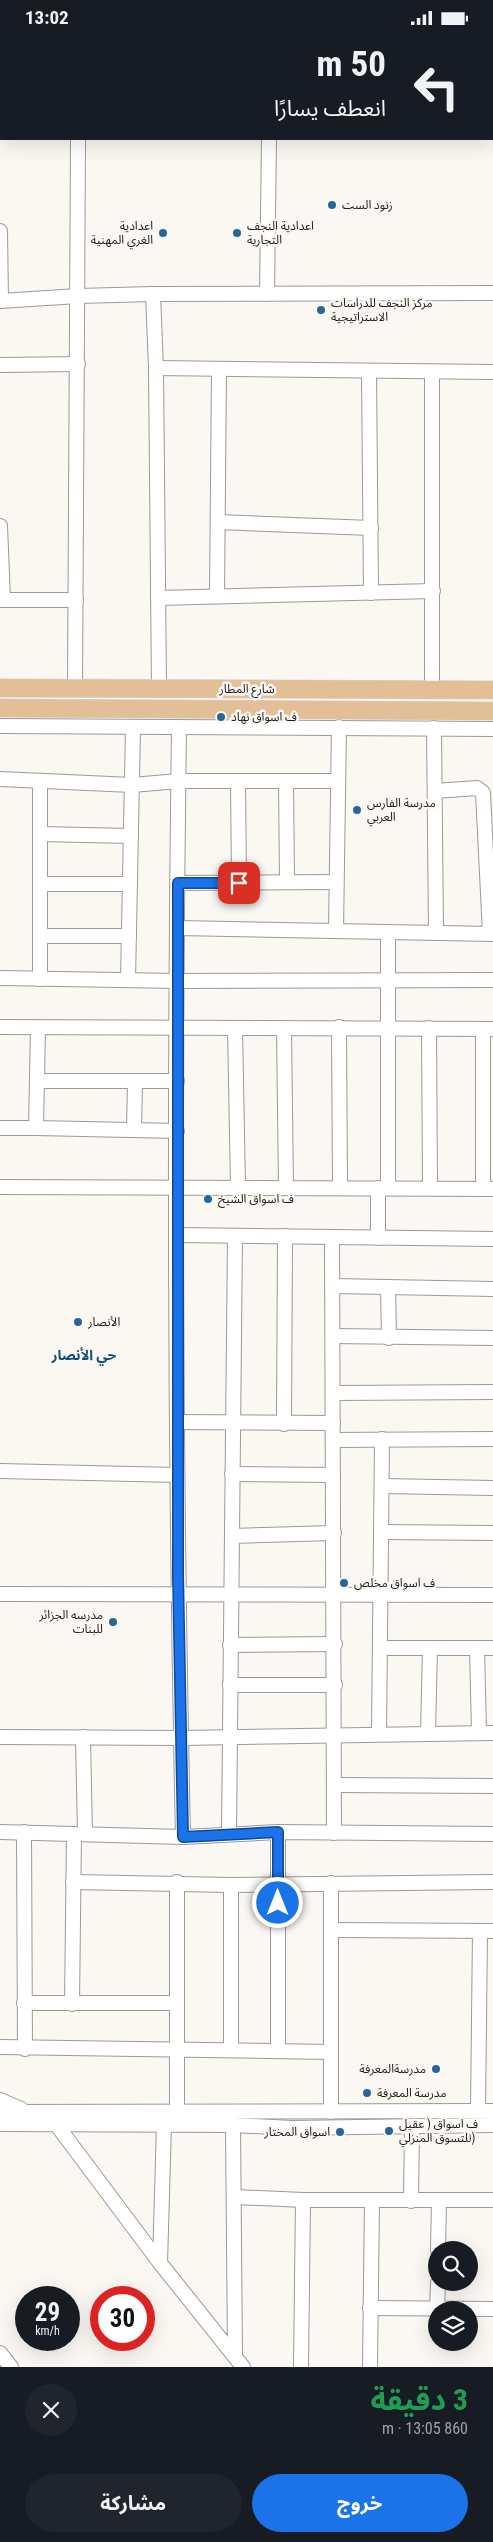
<!DOCTYPE html>
<html lang="ar">
<meta charset="utf-8">
<style>
body{margin:0;font-family:"Roboto Condensed","Noto Sans Arabic",sans-serif;background:#20242c;color:#f1f3f6;direction:rtl;height:100vh;display:flex;flex-direction:column;font-size:19px;white-space:nowrap}
*{box-sizing:border-box;margin:0}
p{font-size:16px;color:#9ea1a6}
.icon{flex:none;width:28px;height:28px;fill:none;stroke:currentColor;stroke-width:2;stroke-linecap:round;stroke-linejoin:round}
.map{position:relative;height:2332px;overflow:hidden;direction:ltr}
.details{display:flex;flex-direction:column;background:#171b24;flex:1}
.details>*{flex:none}
.banner{position:absolute;left:0px;top:0px;width:494px;height:105px;box-shadow:0 5px 20px #0002;direction:rtl;background:#171b24;color:#f1f3f6;overflow:hidden}
.controls{position:absolute;left:428px;top:2206px;display:grid;gap:10px}
.controls a{display:grid;place-items:center;width:50px;height:50px;border-radius:50%;background:#171b24;box-shadow:0 5px 20px #0002;font-size:25px}
.speed{position:absolute;left:15px;top:2251px;display:flex;gap:10px;font-size:25px;font-weight:700;text-align:center}
.speed>*{display:grid;place-content:center;width:65px;height:65px;border-radius:50%;background:#171b24;box-shadow:0 5px 20px #0002;line-height:1}
.speed small{font-size:12px;font-weight:400}
.speed .limit{border:8px solid #d22;background:#fff;color:#111}
.pin{position:absolute;display:grid;place-items:center;width:42px;height:42px;color:#fff;margin:-21px;border-radius:10px;box-shadow:0 2px 8px #0006}
.me{position:absolute;width:55px;margin:-28px;rotate:0deg;stroke-linejoin:round;filter:drop-shadow(0 0 4px #0008)}
.turn{display:flex;align-items:center;gap:18px;height:105px;padding:0 25px;font-size:22px}
.turn .icon{width:65px;height:65px;stroke-width:2.5}
.turn b{display:block;font-size:35px;line-height:42px}
.round{display:grid;place-items:center;flex:none;width:52px;height:52px;border-radius:26px;background:#20242c}
.headline{display:flex;align-items:center;justify-content:space-between;height:85px;padding:0 25px}
h1{font-size:30px;font-weight:700;line-height:38px;color:#1e9e55}
.cta{display:flex;gap:10px;margin-top:auto;padding:10px 25px}
.cta a{flex:1;height:58px;border-radius:30px;background:#1a73e8;color:#fff;font-size:20px;font-weight:700;line-height:58px;text-align:center}
.cta a+a{background:#20242c;color:#f1f3f6}
.status{display:flex;justify-content:space-between;align-items:center;height:35px;padding:0 25px;background:#171b24;direction:ltr}
.status svg{height:14px;fill:currentColor}
.map>svg:first-child{display:block}
</style>
<div class="status"><b>13:02</b><svg viewBox="0 0 49 12"><path d="M0 12V9h3v3zM5 12V6h3v6zM10 12V3h3v9zM15 12V0h3v12zM26 1h20v11H26zM47 4h2v5h-2z"/></svg></div>
<div class="map">
<svg width="493" height="2332" viewBox="0 0 493 2332">
<rect width="100%" height="100%" fill="#fbf7f3"/>
<g fill="none" stroke-linecap="round" stroke-linejoin="round">
<g stroke="#9d9995" stroke-width="16">
<g id="minor">
<polyline points="190,0 190,1"/>
<polyline points="270,0 270,1"/>
<polyline points="0,14 1,14"/>
<polyline points="492,19 493,19"/>
<polyline points="0,84 1,84"/>
<polyline points="0,196 1,266"/>
<polyline points="153,259 156,333 159,654"/>
<polyline points="267,259 269,104"/>
<polyline points="0,266 78,261 153,259 493,258"/>
<polyline points="0,330 78,329"/>
<polyline points="156,333 493,337"/>
<polyline points="369,336 371,558"/>
<polyline points="432,337 432,654"/>
<polyline points="218,487 371,493"/>
<polyline points="0,491 3,565"/>
<polyline points="217,561 219,334"/>
<polyline points="158,563 433,556"/>
<polyline points="0,565 76,565"/>
<polyline points="75,654 78,104"/>
<polyline points="0,691 493,694"/>
<path d="M179,693C174,1062 175,1432 183,1802"/>
<polyline points="434,693 436,898"/>
<polyline points="0,744 132,750 179,746 337,746"/>
<polyline points="40,746 40,944"/>
<polyline points="238,746 239,848"/>
<polyline points="286,746 287,847"/>
<polyline points="435,756 477,753 483,758 490,899"/>
<polyline points="40,799 131,801"/>
<polyline points="178,848 336,847"/>
<polyline points="40,849 130,849"/>
<polyline points="178,893 493,899"/>
<polyline points="336,896 339,692"/>
<polyline points="40,901 129,901"/>
<polyline points="0,943 178,946 493,945"/>
<polyline points="128,945 133,693"/>
<polyline points="0,992 493,994"/>
<polyline points="339,992 340,1153"/>
<polyline points="235,993 238,1152"/>
<polyline points="429,993 430,1153"/>
<polyline points="284,994 286,1153"/>
<polyline points="37,1046 177,1046"/>
<polyline points="0,1093 36,1093 38,993"/>
<polyline points="36,1093 177,1096"/>
<polyline points="134,1095 135,1046"/>
<polyline points="0,1152 493,1154"/>
<polyline points="388,1153 388,897"/>
<polyline points="483,1153 483,994"/>
<polyline points="177,1200 493,1204"/>
<polyline points="332,1202 334,1798"/>
<polyline points="378,1203 378,1153"/>
<polyline points="333,1251 493,1254"/>
<polyline points="388,1252 389,1303"/>
<polyline points="333,1301 493,1303"/>
<polyline points="333,1358 493,1357"/>
<polyline points="177,1387 333,1388"/>
<polyline points="284,1389 285,1201"/>
<polyline points="333,1405 493,1404"/>
<polyline points="0,1436 177,1440"/>
<polyline points="232,1439 333,1440"/>
<polyline points="382,1451 493,1453"/>
<polyline points="381,1497 493,1498"/>
<polyline points="232,1501 334,1498"/>
<polyline points="0,1559 493,1560"/>
<polyline points="230,1610 335,1609"/>
<polyline points="380,1613 493,1613"/>
<polyline points="477,1613 479,1698"/>
<polyline points="230,1650 335,1650"/>
<polyline points="428,1698 430,1613"/>
<polyline points="379,1699 382,1404"/>
<polyline points="0,1702 181,1703 493,1698"/>
<polyline points="83,1702 85,1799"/>
<polyline points="334,1750 493,1751"/>
<polyline points="0,1797 183,1802 278,1797 493,1799"/>
<polyline points="24,1797 25,2014"/>
<polyline points="278,1797 278,2016"/>
<polyline points="229,1798 235,1201"/>
<polyline points="73,1847 231,1850 493,1847"/>
<polyline points="177,1847 177,2078"/>
<polyline points="332,1895 493,1896"/>
<polyline points="24,1968 177,1968"/>
<polyline points="72,1969 74,1799"/>
<polyline points="0,2012 331,2017"/>
<polyline points="231,2015 231,1850"/>
<polyline points="0,2065 21,2074"/>
<polyline points="478,2076 480,1896"/>
<polyline points="0,2077 493,2076"/>
<polyline points="331,2077 331,1848"/>
<polyline points="0,2089 233,2090 292,2093 493,2090"/>
<polyline points="56,2089 160,2228 243,2332"/>
<polyline points="233,2090 235,2321"/>
<polyline points="235,2162 303,2165 493,2165"/>
<polyline points="411,2166 412,2091"/>
<polyline points="438,2215 439,2165"/>
<polyline points="160,2228 164,2089"/>
<polyline points="370,2273 493,2274"/>
<polyline points="437,2274 438,2248"/>
<polyline points="0,2318 11,2332"/>
<polyline points="301,2332 303,2165"/>
<polyline points="370,2332 372,2166"/>
</g>
</g>
<g stroke="#d6d6d6" stroke-width="19">
<g id="major">
<polyline points="0,653 493,655"/>
<polyline points="0,673 493,676"/>
</g>
</g>
<use href="#minor" stroke="#fff" stroke-width="14"/>
<use href="#major" stroke="#e3bf97" stroke-width="18"/>
</g>
<g fill="none" stroke-linecap="round" stroke-linejoin="round">
<g stroke="#114b97" stroke-width="12">
<polyline id="route" points="239,848 178,848 178,1539 183,1802 278,1797 278,1868"/>
</g>
<use href="#route" stroke="#1a73e8" stroke-width="9"/>
</g>
<g fill="#26669c" stroke="#fbf7f3" stroke-width="2">
<circle cx="332" cy="170" r="5"/>
<circle cx="163" cy="198" r="5"/>
<circle cx="237" cy="198" r="5"/>
<circle cx="321" cy="275" r="5"/>
<circle cx="221" cy="682" r="5"/>
<circle cx="357" cy="775" r="5"/>
<circle cx="208" cy="1164" r="5"/>
<circle cx="78" cy="1287" r="5"/>
<circle cx="344" cy="1548" r="5"/>
<circle cx="113" cy="1587" r="5"/>
<circle cx="436" cy="2034" r="5"/>
<circle cx="367" cy="2058" r="5"/>
<circle cx="389" cy="2096" r="5"/>
<circle cx="340" cy="2097" r="5"/>
</g>
<g text-anchor="middle" dominant-baseline="central" stroke-width="5" stroke-linejoin="round" paint-order="stroke">
<g font-size="12" fill="#1c1b1a" stroke="#fbf7f3" text-anchor="start">
<text x="342" y="170">زنود الست</text>
<text x="153" y="191" text-anchor="end">اعدادية<tspan x="153" dy="14">الغري المهنية</tspan></text>
<text x="247" y="191">اعدادية النجف<tspan x="247" dy="14">التجارية</tspan></text>
<text x="331" y="268">مركز النجف للدراسات<tspan x="331" dy="14">الاستراتيجية</tspan></text>
<text x="231" y="682">ف اسواق نهاد</text>
<text x="367" y="768">مدرسة الفارس<tspan x="367" dy="14">العربي</tspan></text>
<text x="218" y="1164">ف اسواق الشيخ</text>
<text x="88" y="1287">الأنصار</text>
<text x="354" y="1548">ف اسواق مخلص</text>
<text x="103" y="1580" text-anchor="end">مدرسه الجزائر<tspan x="103" dy="14">للبنات</tspan></text>
<text x="426" y="2034" text-anchor="end">مدرسةالمعرفة</text>
<text x="377" y="2058">مدرسة المعرفة</text>
<text x="399" y="2089">ف اسواق ( عقيل<tspan x="399" dy="14">للتسوق المنزلي)</tspan></text>
<text x="330" y="2097" text-anchor="end">اسواق المختار</text>
</g>
<g font-size="12" fill="#1c1b1a" stroke="#fbf7f3">
<text x="247" y="654">شارع المطار</text>
</g>
<g font-size="14" font-weight="bold" fill="#114e7e" stroke="#fbf7f3">
<text x="84" y="1320">حي الأنصار</text>
</g>
</g>
</svg>
<div class="controls">
<a><svg class="icon" aria-label="search" viewBox="0 0 24 24"><circle cx="10" cy="10" r="6"/><path d="M15 15l6 6"/></svg></a>
<a><svg class="icon" aria-label="layers" viewBox="0 0 24 24"><path d="M12 4l9 5-9 5-9-5zM3 14l9 5 9-5"/></svg></a>
</div>
<div class="speed"><div>29<small>km/h</small></div><div class="limit">30</div></div>
<div class="pin" style="left:239px;top:848px;background:#d93025"><svg class="icon" aria-label="arrive" viewBox="0 0 24 24"><path d="M6 21V4h12l-3 4 3 4H6"/></svg></div>
<svg class="me" style="left:278px;top:1868px" viewBox="-20 -20 40 40"><circle r="17" fill="#1a73e8" stroke="#fff" stroke-width="3"/><path d="M0-11L8 9 0 5-8 9z" fill="#fff"/></svg>
<div class="banner">
<div class="turn"><svg class="icon" aria-label="left" viewBox="0 0 24 24"><path d="M17 20v-9H6M10 6l-5 5 5 5"/></svg><div><b>50 m</b>انعطف يسارًا</div></div>
</div>
</div>
<section class="details">
<div class="headline"><div><h1>3 دقيقة</h1><p>860 m · 13:05</p></div><a class="round"><svg class="icon" aria-label="close" viewBox="0 0 24 24"><path d="M6 6l12 12M18 6L6 18"/></svg></a></div>
<div class="cta"><a>خروج</a><a>مشاركة</a></div>
</section>
